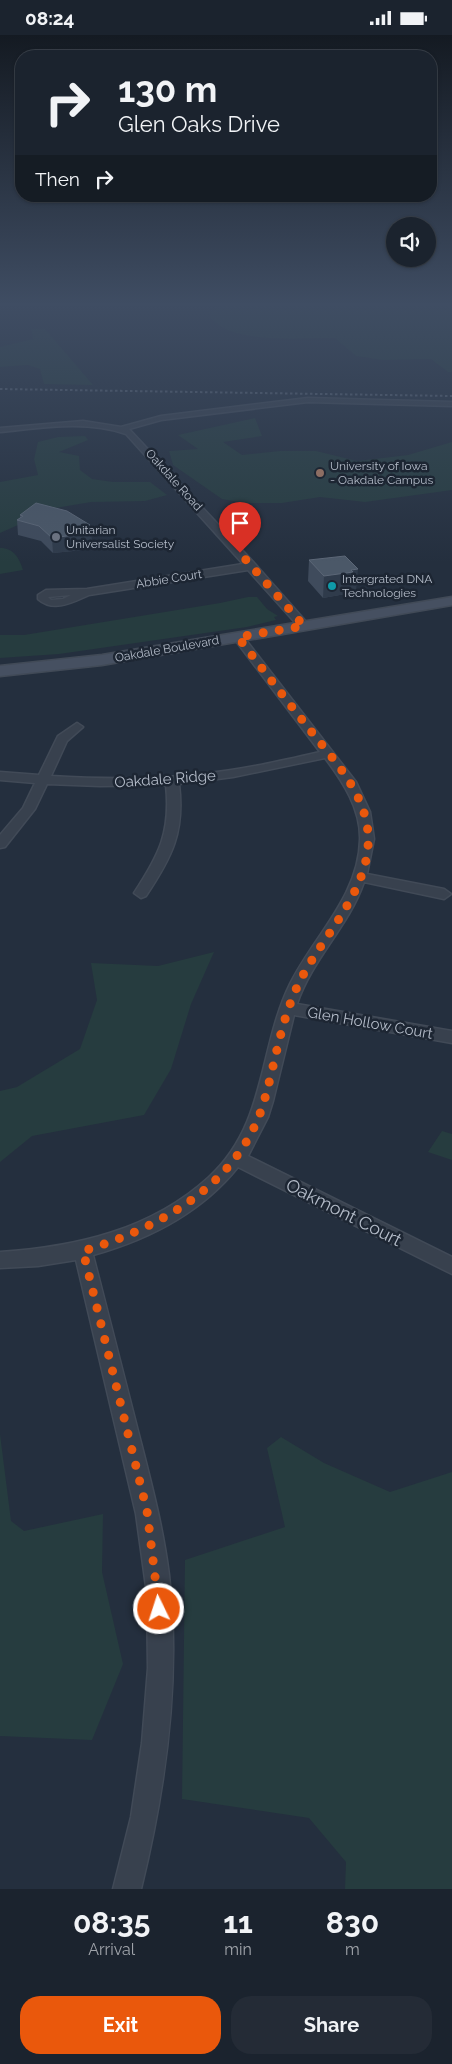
<!DOCTYPE html>
<style>
body{margin:0;font-family:Raleway,sans-serif;background:#242b36;color:#f1f3f6;height:100vh;display:flex;flex-direction:column;font-size:19px;white-space:nowrap}
*{box-sizing:border-box;margin:0}
p{font-size:16px;color:#a0a4aa}
.icon{flex:none;width:28px;height:28px;fill:none;stroke:currentColor;stroke-width:2;stroke-linecap:round;stroke-linejoin:round}
.map{position:relative;height:1854px;overflow:hidden}
.drawer{display:flex;flex-direction:column;background:#1b232e;flex:1}
.drawer>*{flex:none}
.hud{position:absolute;left:15px;top:15px;width:422px;height:152px;border-radius:20px;box-shadow:0 1px 4px #0004,0 0 0 1px #39404a;background:#1b232e;color:#f1f3f6;overflow:hidden}
.fabs{position:absolute;left:386px;top:182px;display:grid;gap:10px}
.fabs a{display:grid;place-items:center;width:50px;height:50px;border-radius:50%;background:#1b232e;box-shadow:0 1px 4px #0004,0 0 0 1px #39404a;font-size:25px}
.pin{position:absolute;display:grid;place-items:center;width:42px;height:42px;color:#fff;margin:-51px -21px;border-radius:50% 50% 50% 0;rotate:-45deg;box-shadow:0 0 5px #0007}
.pin .icon{rotate:45deg}
.me{position:absolute;width:55px;margin:-28px;rotate:356deg;stroke-linejoin:round;filter:drop-shadow(0 0 4px #0008)}
.turn{display:flex;align-items:center;gap:18px;height:105px;padding:0 20px;font-size:22px}
.turn .icon{width:65px;height:65px;stroke-width:2.5}
.turn b{display:block;font-size:35px;line-height:42px}
.then{display:flex;align-items:center;height:48px;padding:0 20px;background:#0003;gap:10px;font-size:19px}
.eta{display:flex;justify-content:space-evenly;align-items:center;height:85px;text-align:center}
.eta b{font-size:30px;font-weight:700;line-height:35px}
.button{display:flex;gap:10px;margin-top:auto;padding:10px 20px}
.button a{flex:1;height:58px;border-radius:20px;background:#ea580c;color:#fff;font-size:20px;font-weight:700;line-height:58px;text-align:center}
.button a+a{background:#242b36;color:#f1f3f6}
.status{display:flex;justify-content:space-between;align-items:center;height:35px;padding:0 25px;background:#1b232e;direction:ltr}
.status svg{height:14px;fill:currentColor}
.map>svg:first-child{display:block}
</style>
<div class="status"><b>08:24</b><svg viewBox="0 0 49 12"><path d="M0 12V9h3v3zM5 12V6h3v6zM10 12V3h3v9zM15 12V0h3v12zM26 1h20v11H26zM47 4h2v5h-2z"/></svg></div>
<div class="map">
<svg width="452" height="1854" viewBox="0 0 452 1854">
<rect width="100%" height="100%" fill="#242f3e"/>
<g fill="#263c3f">
<path d="M218,269H452V337H448L431,324L383,325L356,321L335,303C301,303 263,307 230,296C223,294 217,288 211,284L209,277L220,271Z"/>
<polygon points="31,294 45,294 93,350 44,349 40,334 28,330 0,332 0,312 33,304"/>
<polygon points="255,383 262,401 223,407 242,420 280,416 316,416 357,426 408,420 452,407 452,455 365,467 320,462 282,468 245,468 222,464 173,430 169,416 198,414 178,400"/>
<polygon points="85,401 88,405 59,417 79,421 80,435 92,444 113,447 150,447 167,460 145,466 91,467 32,477 18,490 0,498 0,447 38,440 34,424 38,407 58,402"/>
<path d="M0,513C14,513 19,523 23,535L0,539Z"/>
<polygon points="248,562 257,562 267,574 278,581 274,582 276,585 247,592 59,619 0,623 0,600 24,600 220,568"/>
<polygon points="214,917 191,969 171,1034 144,1080 32,1101 0,1127 0,1056 17,1052 80,1014 97,965 91,928 158,931"/>
<polygon points="442,1096 452,1099 452,1125 428,1117"/>
<polygon points="0,1399 11,1486 24,1496 103,1479 102,1537 123,1629 92,1705 0,1701"/>
<polygon points="281,1402 324,1428 390,1457 452,1437 452,1854 345,1854 346,1827 309,1783 182,1764 185,1525 285,1492 267,1413"/>
</g>
<g fill="none" stroke-linecap="round" stroke-linejoin="round">
<g stroke="#414a57" stroke-width="3">
<g id="minor">
<path d="M308,363L452,367V371L308,367L161,385L129,394L255,529L308,589V593H300L248,535L89,560C73,567 54,578 38,564V560L46,555L87,554L243,529L126,399C85,385 42,393 0,397V393L83,386L121,392L161,381ZM71,560L63,564L51,565L48,562Z"/>
<path d="M238,599L242,600L356,747L370,777L374,804L367,839L444,854L451,859L444,864L364,847C349,891 312,924 297,969L452,996V1008L294,980L273,1066L268,1082L248,1121L452,1222V1239L238,1132C201,1178 150,1204 93,1220C108,1278 123,1337 138,1396C150,1443 163,1491 169,1540C181,1645 166,1752 141,1854H113L131,1782L142,1708L148,1633L147,1559L136,1479L76,1225L38,1231L0,1233V1217C76,1212 151,1195 209,1142C267,1089 258,1014 290,949C313,902 359,861 360,805C361,774 343,747 325,723L233,742L179,749C185,797 172,822 146,861L141,863L134,858C159,820 171,797 166,750L100,751L47,749L35,774L5,812L0,813V800L23,773L35,748L0,745V737L39,740L58,701L77,688L83,692L67,706L51,741C101,744 150,745 200,739C241,735 281,726 320,717L233,602Z"/>
</g>
</g>
<g stroke="#414a57" stroke-width="3">
<polygon id="secondary" points="452,562 452,570 102,630 0,641 0,631 102,620"/>
</g>
<use href="#minor" fill="#38414e" fill-rule="evenodd"/>
<use href="#secondary" fill="#465061" fill-rule="evenodd"/>
<polyline stroke="#5a6575" stroke-width="2" stroke-dasharray="2.5 2.5" stroke-linecap="butt" points="0,354 452,361"/>
</g>
<g fill="#3f4b5c">
<polygon points="20,480 92,505 82,507 83,515 53,518 41,506 18,500 17,485 20,483"/>
<polygon points="309,525 356,556 351,556 351,558 323,563 308,546"/>
</g>
<g fill="#2f3b4b">
<polygon points="90,490 92,505 82,507 83,515 53,518 52,503 76,493"/>
<polygon points="358,534 356,556 351,556 351,558 323,563 324,541"/>
</g>
<g fill="#4b5868" stroke="#5c6777">
<polygon points="36,468 67,476 90,490 76,493 81,499 52,503 39,491 17,485 23,481 20,480"/>
<polygon points="345,521 358,534 351,535 353,537 324,541 309,525"/>
</g>
<linearGradient id="sky" x2="0" y2="1"><stop stop-color="#141a22"/><stop offset="0.51" stop-color="#3f4d63"/><stop offset="1" stop-color="#3f4d63" stop-opacity="0"/></linearGradient>
<rect width="452" height="528" fill="url(#sky)"/>
<g fill="none" stroke-linecap="round" stroke-linejoin="round">
<path stroke="#ea580c" stroke-width="9" stroke-dasharray="0 16.2" d="M159,1574L147,1476L83,1216C162,1192 242,1148 265,1063C276,1024 282,980 301,944C325,897 377,848 367,790C360,751 331,722 307,691C284,662 261,632 238,602L304,591L240,518"/>
</g>
<circle fill="#8d6e63" stroke="#1d2633" stroke-width="2" cx="320" cy="438" r="5"/>
<circle fill="#6b7280" stroke="#1d2633" stroke-width="2" cx="56" cy="502" r="5"/>
<circle fill="#0f9aa8" stroke="#1d2633" stroke-width="2" cx="332" cy="551" r="5"/>
<g text-anchor="middle" dominant-baseline="central" stroke-width="5" stroke-linejoin="round" paint-order="stroke">
<g font-size="12" fill="#b4bcc9" stroke="#1d2633" text-anchor="start">
<text x="330" y="431">University of Iowa<tspan x="330" dy="14">- Oakdale Campus</tspan></text>
<text x="66" y="495">Unitarian<tspan x="66" dy="14">Universalist Society</tspan></text>
<text x="342" y="544">Intergrated DNA<tspan x="342" dy="14">Technologies</tspan></text>
</g>
<g font-size="12" fill="#b4bcc9" stroke="#1d2633">
<text transform="translate(174 445) rotate(48)">Oakdale Road</text>
<text transform="translate(169 544) rotate(-9)">Abbie Court</text>
<text transform="translate(167 614) rotate(-10)">Oakdale Boulevard</text>
</g>
<g font-size="15" fill="#b4bcc9" stroke="#1d2633">
<text transform="translate(165 744) rotate(-4)">Oakdale Ridge</text>
<text transform="translate(370 988) rotate(10)">Glen Hollow Court</text>
</g>
<g font-size="18" fill="#b4bcc9" stroke="#1d2633">
<text transform="translate(344 1177) rotate(27)">Oakmont Court</text>
</g>
</g>
</svg>
<div class="fabs">
<a><svg class="icon" aria-label="sound" viewBox="0 0 24 24"><path d="M4 9h4l5-4v14l-5-4H4zM17 9q2 3 0 6"/></svg></a>
</div>
<div class="pin" style="left:240px;top:518px;background:#d93025"><svg class="icon" aria-label="arrive" viewBox="0 0 24 24"><path d="M6 21V4h12l-3 4 3 4H6"/></svg></div>
<svg class="me" style="left:159px;top:1574px" viewBox="-20 -20 40 40"><circle r="17" fill="#ea580c" stroke="#fff" stroke-width="3"/><path d="M0-11L8 9 0 5-8 9z" fill="#fff"/></svg>
<div class="hud">
<div class="turn"><svg class="icon" aria-label="right" viewBox="0 0 24 24"><path d="M7 20v-9h11M14 6l5 5-5 5"/></svg><div><b>130 m</b>Glen Oaks Drive</div></div>
<div class="then">Then<svg class="icon" aria-label="right" viewBox="0 0 24 24"><path d="M7 20v-9h11M14 6l5 5-5 5"/></svg></div>
</div>
</div>
<section class="drawer">
<div class="eta">
<div><b>08:35</b><p>Arrival</p></div>
<div><b>11</b><p>min</p></div>
<div><b>830</b><p>m</p></div>
</div>
<div class="button"><a>Exit</a><a>Share</a></div>
</section>
